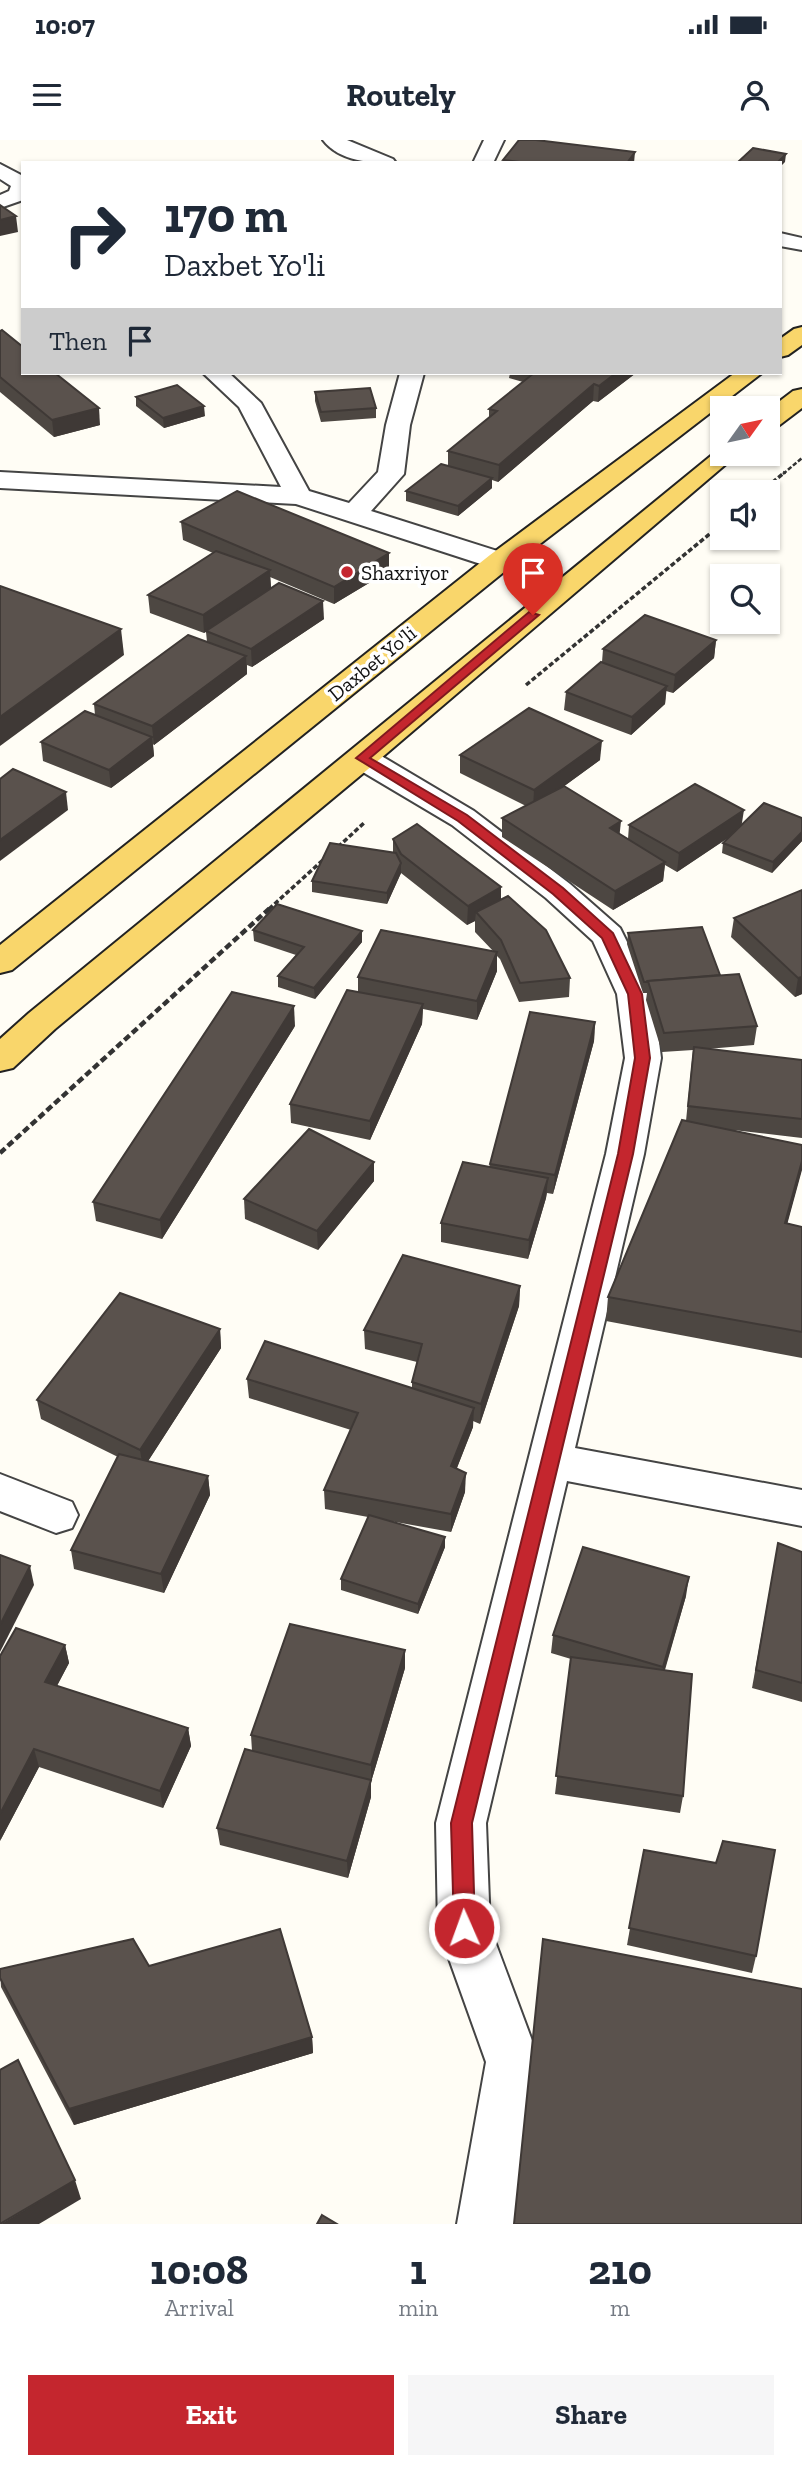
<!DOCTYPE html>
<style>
body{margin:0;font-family:"Zilla Slab",serif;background:#f6f6f7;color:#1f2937;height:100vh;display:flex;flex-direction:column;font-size:26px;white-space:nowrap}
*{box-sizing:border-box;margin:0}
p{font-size:23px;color:#747a83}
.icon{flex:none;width:38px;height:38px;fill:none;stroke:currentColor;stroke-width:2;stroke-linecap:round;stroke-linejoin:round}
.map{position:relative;height:2084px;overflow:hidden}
.details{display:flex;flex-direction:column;background:#fff;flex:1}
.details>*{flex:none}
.guide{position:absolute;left:21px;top:21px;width:761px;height:214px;border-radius:0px;box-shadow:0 2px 5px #0004;background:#fff;color:#1f2937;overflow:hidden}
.needle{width:46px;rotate:57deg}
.tools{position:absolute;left:710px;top:256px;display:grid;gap:14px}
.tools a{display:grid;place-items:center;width:70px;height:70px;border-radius:0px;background:#fff;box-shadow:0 2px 5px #0004;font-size:35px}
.pin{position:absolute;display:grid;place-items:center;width:60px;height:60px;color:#fff;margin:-72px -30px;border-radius:50% 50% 50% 0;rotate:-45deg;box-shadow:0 0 7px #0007}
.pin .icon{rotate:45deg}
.me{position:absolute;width:77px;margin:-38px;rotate:358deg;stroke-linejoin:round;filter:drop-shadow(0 0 5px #0008)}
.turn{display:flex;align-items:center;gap:24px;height:147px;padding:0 28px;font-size:32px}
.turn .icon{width:91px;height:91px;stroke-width:2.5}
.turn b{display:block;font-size:49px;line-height:60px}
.then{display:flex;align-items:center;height:66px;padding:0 28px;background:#0003;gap:14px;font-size:26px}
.eta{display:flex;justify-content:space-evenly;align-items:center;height:119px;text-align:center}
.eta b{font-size:42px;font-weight:700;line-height:49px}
.primary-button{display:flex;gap:14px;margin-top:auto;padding:14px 28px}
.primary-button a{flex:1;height:80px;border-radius:0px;background:#c4262e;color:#fff;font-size:28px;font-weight:700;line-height:80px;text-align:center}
.primary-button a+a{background:#f6f6f7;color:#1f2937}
.status{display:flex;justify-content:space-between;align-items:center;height:49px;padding:0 35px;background:#fff;direction:ltr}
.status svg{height:19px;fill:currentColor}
header{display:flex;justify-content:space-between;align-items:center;height:91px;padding:0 28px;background:#fff;font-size:32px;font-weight:700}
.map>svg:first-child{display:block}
</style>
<div class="status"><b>10:07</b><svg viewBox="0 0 49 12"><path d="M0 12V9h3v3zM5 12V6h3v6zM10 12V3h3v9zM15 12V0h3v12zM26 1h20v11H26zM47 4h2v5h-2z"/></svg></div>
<header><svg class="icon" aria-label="menu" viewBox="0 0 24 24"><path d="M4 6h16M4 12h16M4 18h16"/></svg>Routely<svg class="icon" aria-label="person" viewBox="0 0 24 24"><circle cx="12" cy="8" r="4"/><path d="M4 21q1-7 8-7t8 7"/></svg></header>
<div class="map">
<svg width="802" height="2084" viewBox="0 0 802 2084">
<rect width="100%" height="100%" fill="#fffdf5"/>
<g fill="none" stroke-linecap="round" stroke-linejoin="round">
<g stroke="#444" stroke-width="4">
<g id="minor">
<path d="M323,0H347L393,19L396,23C371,23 340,22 323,0Z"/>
<polygon points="484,0 504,0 493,23 473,23"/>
<polygon points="0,24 23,36 23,60 0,68 0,55 9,51 11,46 0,39"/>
<polygon points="780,93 802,98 802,110 780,106"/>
<polygon points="203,233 229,233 261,263 309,351 349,363 378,332 386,285 400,233 424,233 410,285 404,334 371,371 510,415 514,421 510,427 500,429 490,427 296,364 0,348 0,332 281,347 239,267"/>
<polygon points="362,609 373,611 474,671 570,744 620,788 653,854 661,918 644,1014 575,1308 802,1350 802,1386 567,1341 486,1683 490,1788 540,1922 515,2084 457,2084 486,1922 438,1788 436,1683 606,1014 625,918 617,854 593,801 546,758 452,685 351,625 347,618 351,611"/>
<polygon points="0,1334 72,1362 78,1375 72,1388 56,1393 0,1371"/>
</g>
</g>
<g stroke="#222" stroke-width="4">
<g id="major">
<polygon points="802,187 802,205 788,215 780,217 780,199 794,189"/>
<polygon points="735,233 762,233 510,427 12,830 0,833 0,805 490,415"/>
<polygon points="802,249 802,268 777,287 768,289 768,270 793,251"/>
<polygon points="723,306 723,313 739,313 373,625 55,889 13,928 0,931 0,899 29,873"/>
</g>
</g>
<polyline stroke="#333" stroke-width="2.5" stroke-dasharray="4.5 2" stroke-linecap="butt" points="783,334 802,318"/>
<g stroke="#333" stroke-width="3.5" stroke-dasharray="5 2.5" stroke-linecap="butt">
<polyline points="761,352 785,332"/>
<polyline points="526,545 723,383"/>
<polyline points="338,707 365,682"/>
<polyline points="269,769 323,720"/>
</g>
<polyline stroke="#333" stroke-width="4.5" stroke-dasharray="7 3.5" stroke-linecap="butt" points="0,1013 271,767"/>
<use href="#minor" fill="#fff" fill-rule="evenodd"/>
<use href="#major" fill="#f9d66b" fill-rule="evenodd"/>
</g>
<g fill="#4d4742">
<polygon points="503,20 634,23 502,23"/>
<polygon points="0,191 100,285 54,297 0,252"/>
<polygon points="510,233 636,233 598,262 593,261 498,342 492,340 492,348 458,376 406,361 406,351 448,326 448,311 489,278 489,269 523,242 509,238"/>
<polygon points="315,252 376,268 376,278 321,282 315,261"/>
<polygon points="136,257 205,276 164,288 136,266"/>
<polygon points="181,382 389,413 389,431 334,464 270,437 271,448 243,467 324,479 252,527 247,525 247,534 154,605 153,604 154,616 111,648 43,621 41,602 95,575 94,564 207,502 206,492 204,493 150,473 148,455 213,413 183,400"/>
<polygon points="716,500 714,518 673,553 666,551 665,564 631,595 564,570 566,552 602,522 603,509"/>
<polygon points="460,615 600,620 564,646 620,694 628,699 629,685 742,684 802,678 802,701 772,733 722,713 723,703 728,698 677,732 665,725 663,741 613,770 502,697 502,678 526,666 460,633"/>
<polygon points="393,699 501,760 570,838 569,857 519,862 500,819 497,816 497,831 477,880 423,869 422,884 370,1000 291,983 290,964 358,852 358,837 493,811 475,792 475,781 467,785 401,733 387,764 312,752 312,741 393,712"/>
<polygon points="802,750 802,854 795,857 731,797 734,778"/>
<polygon points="253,790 362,802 315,859 278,847 278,836 296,815 254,801"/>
<polygon points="628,793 720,835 757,886 754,905 707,909 802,920 802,998 733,990 802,1005 802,1028 787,1083 802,1087 802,1218 606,1181 608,1157 686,981 693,910 662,912 646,860 647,853 643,853 627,804"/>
<polygon points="595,882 594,901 553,1054 547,1053 546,1058 528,1119 441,1102 441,1083 489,1027 490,1024"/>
<polygon points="295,886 162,1099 96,1081 93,1062"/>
<polygon points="374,1022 374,1041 318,1110 245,1079 244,1059"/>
<polygon points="520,1146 519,1166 480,1284 473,1281 473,1287 457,1328 465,1352 451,1392 390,1381 445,1407 418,1474 341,1450 341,1439 368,1377 325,1369 324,1350 351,1290 249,1258 247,1239 412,1248 412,1242 417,1222 365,1209 364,1190"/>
<polygon points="220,1189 221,1208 148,1321 208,1336 210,1355 164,1453 74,1429 71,1410 118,1317 41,1279 37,1260"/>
<polygon points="778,1403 802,1412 802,1562 752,1548"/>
<polygon points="686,1456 665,1530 683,1656 680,1673 555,1654 571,1519 551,1513 553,1495"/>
<polygon points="65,1505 69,1523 57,1546 188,1588 191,1606 163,1668 39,1627 0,1701"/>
<polygon points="405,1528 371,1642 371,1657 348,1738 220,1705 217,1688 252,1611 251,1595"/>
<polygon points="644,1710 756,1816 752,1833 627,1805"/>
<polygon points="149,1826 312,1897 313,1913 74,1985 1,1847 0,1829"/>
</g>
<g fill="#3f3936">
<polygon points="635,12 634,23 627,23"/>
<polygon points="786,14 785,22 780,27 780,23 777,23"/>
<polygon points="16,76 18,92 0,96 0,80"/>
<polygon points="616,233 636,233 598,262 599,246"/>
<polygon points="594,244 593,261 498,342 499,325"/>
<polygon points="204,266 205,276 164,288 163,278"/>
<polygon points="99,268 100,285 54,297 52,280"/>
<polygon points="492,338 492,348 458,376 458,366"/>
<polygon points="389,413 389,431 334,464 334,447"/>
<polygon points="270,430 271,448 207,491 206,491 204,493 203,475"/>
<polygon points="323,461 324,479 252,527 251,509"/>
<polygon points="121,489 124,515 0,606 0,577"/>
<polygon points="716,500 714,518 673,553 675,535"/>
<polygon points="246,516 247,534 154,605 152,586"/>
<polygon points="667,546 665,564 631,595 632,577"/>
<polygon points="152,597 154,616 111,648 109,630"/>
<polygon points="602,601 600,620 533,669 534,650"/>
<polygon points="66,652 68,670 0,721 0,700"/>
<polygon points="744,670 741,689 677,732 679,713"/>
<polygon points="621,681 619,700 610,688"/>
<polygon points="802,692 802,701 772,733 773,722"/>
<polygon points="665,722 663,741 613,770 615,751"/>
<polygon points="401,723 401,733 387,764 387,753"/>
<polygon points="501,747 501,766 476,772 475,781 467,785 468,766"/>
<polygon points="362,791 362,802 315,859 314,848"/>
<polygon points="497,812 497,831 477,880 477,861"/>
<polygon points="802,837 802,854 795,857 798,838"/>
<polygon points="423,864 422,884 370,1000 370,981"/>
<polygon points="294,866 295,886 162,1099 160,1080"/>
<polygon points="595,882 594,901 553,1054 555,1035"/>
<polygon points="802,1021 802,1030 781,1107 785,1083"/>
<polygon points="374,1022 374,1041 318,1110 317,1091"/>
<polygon points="548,1038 546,1058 528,1119 529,1100"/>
<polygon points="520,1146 519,1166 480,1284 481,1264"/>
<polygon points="220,1189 221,1208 143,1329 140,1310"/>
<polygon points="474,1268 473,1287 450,1345 451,1326"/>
<polygon points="466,1333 465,1352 451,1392 451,1374"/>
<polygon points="208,1336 210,1355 164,1453 161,1434"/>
<polygon points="445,1397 445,1407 418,1474 418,1464"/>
<polygon points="30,1426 34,1445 0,1512 0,1485"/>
<polygon points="689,1437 686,1456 660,1545 663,1527"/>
<polygon points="65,1505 69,1523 49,1560 45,1542"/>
<polygon points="405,1510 405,1528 371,1642 371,1657 348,1738 347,1721 371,1640 371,1625"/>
<polygon points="188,1588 191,1606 163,1668 160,1651"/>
<polygon points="34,1609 39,1627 0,1701 0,1674"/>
<polygon points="312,1897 313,1913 74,1985 69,1969"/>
<polygon points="75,2040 81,2059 39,2084 1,2084"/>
</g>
<g fill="#5a524d" stroke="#3f3936" stroke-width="2">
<polygon points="519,0 536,0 635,12 627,23 528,23 503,20"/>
<polygon points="753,8 786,14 777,23 737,23"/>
<polygon points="0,65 16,76 0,80"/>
<polygon points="2,190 23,207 23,233 55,233 99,268 52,280 0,237 0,191"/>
<polygon points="534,233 616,233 599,246 594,244 499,325 448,311 497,271 489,269"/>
<polygon points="177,245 204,266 163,278 136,257"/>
<polygon points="370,248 376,268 321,272 315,252"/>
<polygon points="441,324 492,338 458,366 406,351"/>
<polygon points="237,351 389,413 334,447 181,382"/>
<polygon points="216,411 270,430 203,475 148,455"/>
<polygon points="279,443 323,461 251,509 206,491"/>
<polygon points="0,446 121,489 0,577"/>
<polygon points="645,475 716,500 675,535 603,509"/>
<polygon points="188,495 246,516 152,586 94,564"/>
<polygon points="601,522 667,546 632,577 566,552"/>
<polygon points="529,568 602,601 534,650 460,615"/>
<polygon points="85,571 152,597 109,630 41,602"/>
<polygon points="13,629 66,652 0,700 0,639"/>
<polygon points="695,644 744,670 679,713 629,685"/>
<polygon points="564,646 621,681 610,688 665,722 615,751 502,678"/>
<polygon points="764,663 802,678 802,692 773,722 723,703"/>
<polygon points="417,684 501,747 468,766 401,714 393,699"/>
<polygon points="330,703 396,713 401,723 387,753 312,741"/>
<polygon points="802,750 802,837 798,838 734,778"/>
<polygon points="508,756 546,790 570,838 520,843 501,800 476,772"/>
<polygon points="277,764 362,791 314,848 278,836 304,807 253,790"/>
<polygon points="702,787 720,835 648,841 649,842 644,842 628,793"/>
<polygon points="381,790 497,812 477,861 358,837"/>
<polygon points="739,834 757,886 664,893 648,841"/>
<polygon points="347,850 423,864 370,981 290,964"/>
<polygon points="232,852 294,866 160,1080 93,1062"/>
<polygon points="530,872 595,882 555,1035 490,1024"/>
<polygon points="694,907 802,920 802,979 688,966"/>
<polygon points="682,980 802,1005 802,1021 785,1083 802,1087 802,1192 608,1157"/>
<polygon points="309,989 374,1022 317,1091 244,1059"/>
<polygon points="463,1022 548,1038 529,1100 441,1083"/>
<polygon points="403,1115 520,1146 481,1264 412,1242 422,1204 364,1190"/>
<polygon points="120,1153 220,1189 140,1310 37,1260"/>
<polygon points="265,1201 474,1268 451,1326 466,1333 451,1374 324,1350 358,1273 247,1239"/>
<polygon points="119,1314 208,1336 161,1434 71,1410"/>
<polygon points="369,1375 445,1397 418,1464 341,1439"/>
<polygon points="778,1403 802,1412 802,1543 756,1530"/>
<polygon points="583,1407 689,1437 663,1527 553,1495"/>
<polygon points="0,1415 30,1426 0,1485"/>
<polygon points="290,1484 405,1510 371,1625 251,1595"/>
<polygon points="16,1488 65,1505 45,1542 188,1588 160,1651 34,1609 0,1674 0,1516"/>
<polygon points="571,1517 692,1534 683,1656 556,1636"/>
<polygon points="245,1609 371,1640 347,1721 217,1688"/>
<polygon points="723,1701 775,1710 756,1816 629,1788 644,1710 716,1723"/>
<polygon points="280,1789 312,1897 69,1969 0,1838 0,1829 133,1799 149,1826"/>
<polygon points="543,1799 802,1849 802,2084 514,2084"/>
<polygon points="18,1920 75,2040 0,2084 0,1930"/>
<polygon points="322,2075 337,2084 317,2084"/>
</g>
<polygon fill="#c4262e" stroke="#7f191e" stroke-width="2" points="529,472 539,475 370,618 467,675 563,748 613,793 642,854 650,918 633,1014 472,1683 475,1788 472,1795 464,1798 457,1795 454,1788 451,1683 618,1014 635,918 628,854 602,798 553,754 458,681 356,618"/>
<circle fill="#c4262e" stroke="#fff" stroke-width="2.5" cx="347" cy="432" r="7"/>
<g text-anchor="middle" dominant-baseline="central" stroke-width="7" stroke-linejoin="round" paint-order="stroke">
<g font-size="21" fill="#111" stroke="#fff" text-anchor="start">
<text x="361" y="432">Shaxriyor</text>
</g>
<g font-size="21" fill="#111" stroke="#fff">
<text transform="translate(372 523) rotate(-39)">Daxbet Yo'li</text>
</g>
</g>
</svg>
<div class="tools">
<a><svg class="needle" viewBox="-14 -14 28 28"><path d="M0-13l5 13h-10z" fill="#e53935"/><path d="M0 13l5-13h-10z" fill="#747a83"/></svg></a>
<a><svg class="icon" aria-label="sound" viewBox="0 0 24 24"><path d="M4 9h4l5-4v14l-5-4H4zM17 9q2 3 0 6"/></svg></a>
<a><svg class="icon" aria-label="search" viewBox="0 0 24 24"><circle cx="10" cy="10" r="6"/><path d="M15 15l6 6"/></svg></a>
</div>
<div class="pin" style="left:533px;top:475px;background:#d93025"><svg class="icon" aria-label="arrive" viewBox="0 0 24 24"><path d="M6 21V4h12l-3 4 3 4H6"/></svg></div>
<svg class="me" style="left:464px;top:1788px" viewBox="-20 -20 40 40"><circle r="17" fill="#c4262e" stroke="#fff" stroke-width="3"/><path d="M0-11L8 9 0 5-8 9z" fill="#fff"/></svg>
<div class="guide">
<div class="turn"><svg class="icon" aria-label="right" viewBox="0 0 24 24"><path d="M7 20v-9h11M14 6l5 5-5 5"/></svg><div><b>170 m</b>Daxbet Yo'li</div></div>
<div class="then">Then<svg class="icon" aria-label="arrive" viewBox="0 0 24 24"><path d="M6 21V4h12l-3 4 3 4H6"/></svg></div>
</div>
</div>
<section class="details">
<div class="eta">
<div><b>10:08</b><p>Arrival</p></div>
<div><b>1</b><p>min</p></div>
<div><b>210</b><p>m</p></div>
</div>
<div class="primary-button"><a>Exit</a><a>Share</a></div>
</section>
